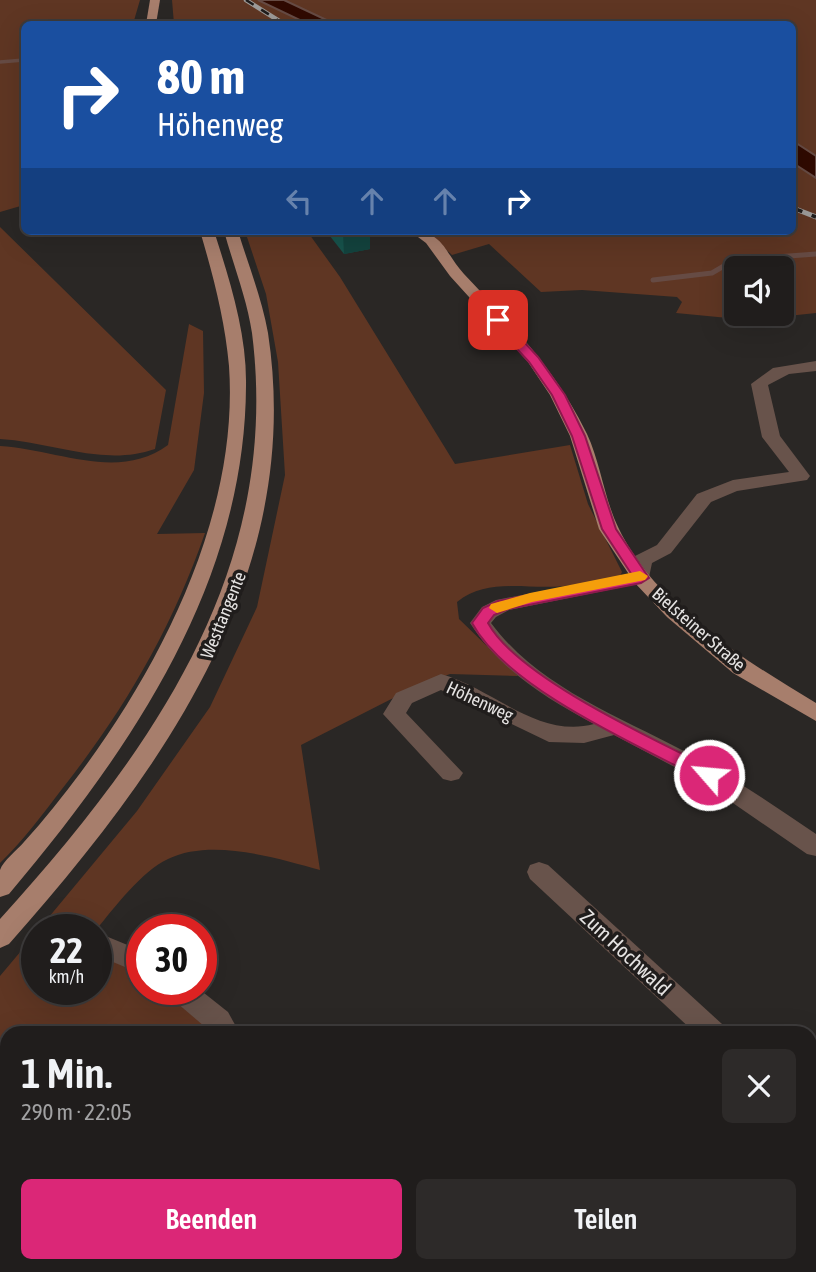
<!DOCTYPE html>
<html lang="de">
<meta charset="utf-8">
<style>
body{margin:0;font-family:"Asap Condensed",sans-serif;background:#2d2a29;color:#f1f3f6;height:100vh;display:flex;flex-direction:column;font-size:26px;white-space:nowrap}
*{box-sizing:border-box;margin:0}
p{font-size:23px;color:#a2a2a3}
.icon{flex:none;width:38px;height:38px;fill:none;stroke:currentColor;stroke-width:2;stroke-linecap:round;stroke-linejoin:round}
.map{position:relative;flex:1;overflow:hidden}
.sheet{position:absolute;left:0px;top:1026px;width:817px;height:247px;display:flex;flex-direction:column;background:#201d1c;border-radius:21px 21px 0 0;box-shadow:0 7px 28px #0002,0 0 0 2px #3d3b3b}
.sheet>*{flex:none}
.banner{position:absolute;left:21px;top:21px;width:775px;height:214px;border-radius:10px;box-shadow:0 7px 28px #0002,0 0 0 2px #3d3b3b;background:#1a4fa0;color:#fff;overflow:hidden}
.fabs{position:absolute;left:724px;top:256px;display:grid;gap:14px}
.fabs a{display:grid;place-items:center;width:70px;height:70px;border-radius:10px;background:#201d1c;box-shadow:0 7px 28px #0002,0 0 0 2px #3d3b3b;font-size:35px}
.speed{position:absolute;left:21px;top:914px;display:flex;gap:14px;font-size:35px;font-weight:700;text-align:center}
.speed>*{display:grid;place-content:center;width:91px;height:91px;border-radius:50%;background:#201d1c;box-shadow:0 7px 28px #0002,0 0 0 2px #3d3b3b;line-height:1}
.speed small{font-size:18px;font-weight:400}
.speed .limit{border:10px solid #d22;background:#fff;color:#111}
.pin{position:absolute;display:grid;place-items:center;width:60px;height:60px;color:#fff;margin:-30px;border-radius:14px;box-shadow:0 4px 10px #0006}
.me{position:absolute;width:77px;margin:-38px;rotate:297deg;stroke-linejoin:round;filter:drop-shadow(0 0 5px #0008)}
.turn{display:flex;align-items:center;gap:24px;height:147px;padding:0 21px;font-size:32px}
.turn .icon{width:91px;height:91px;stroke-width:2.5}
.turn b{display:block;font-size:49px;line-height:60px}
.lanes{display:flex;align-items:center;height:66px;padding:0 21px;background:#0003;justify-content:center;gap:35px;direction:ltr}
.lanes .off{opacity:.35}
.round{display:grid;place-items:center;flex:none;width:74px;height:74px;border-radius:10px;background:#2d2a29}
.summary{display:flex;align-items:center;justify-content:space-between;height:119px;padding:0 21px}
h1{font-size:42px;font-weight:600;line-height:52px}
.cta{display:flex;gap:14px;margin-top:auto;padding:14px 21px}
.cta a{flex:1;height:80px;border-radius:10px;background:#db2777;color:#fff;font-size:28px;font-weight:600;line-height:80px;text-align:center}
.cta a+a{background:#2d2a29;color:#f1f3f6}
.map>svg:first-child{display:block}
</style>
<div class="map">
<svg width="816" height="1272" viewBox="0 0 816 1272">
<rect width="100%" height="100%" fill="#2a2725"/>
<g fill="#5f3623" fill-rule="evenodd">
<polygon points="0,0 140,0 133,24 24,24 24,205 0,212"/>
<path d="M172,0H816V313L749,320L676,313L682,302L677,297L582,290L541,292L489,244L452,255L426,231H793V24H174ZM737,268H782V313H737Z"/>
<path d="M0,227L166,390L155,449C104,467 52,442 0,439Z"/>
<path d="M245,231H307L340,277L455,464L570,445L588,504L622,572L619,578C601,581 582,584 564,586C527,590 488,577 457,602L459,619L518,676L450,674L411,689L301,745L320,870C276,858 212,838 168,859C142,871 114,908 96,930L39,929L137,811L210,707L257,607L285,475L278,362L266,294Z"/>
<path d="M189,324L203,331L204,393L194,470L157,534L205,533C171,630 125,709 62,789C42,815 23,841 0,863V446C56,449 118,482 168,445Z"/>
<polygon points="37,932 37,989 96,989 96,947 142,967 142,989 175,989 208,1012 218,1032 7,1032 7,1102 0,1110 0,976"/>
</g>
<g fill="#300a00" stroke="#664b44" stroke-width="2">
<polygon points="258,0 284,0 335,24 308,24"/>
<polygon points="793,141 816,156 816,178 793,163"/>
</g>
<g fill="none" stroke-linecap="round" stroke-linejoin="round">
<polyline stroke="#664b44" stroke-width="3.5" points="0,62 24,60"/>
<polyline stroke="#664b44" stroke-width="5" points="653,280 712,273 734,260 816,254"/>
<g fill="#68534b" fill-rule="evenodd">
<path d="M816,361V371L789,374L768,385L780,436L810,476L807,480L737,491L711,502L671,553L652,563L648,582L509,610L496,617L491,623C541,690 624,718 695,757C737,780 776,807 816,834V856L807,854L701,781L614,735L584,743L549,742L441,690L412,703L406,713L463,773L459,779L451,781L443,779L383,714L396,693L441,674C492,688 538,739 594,724C546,698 500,670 470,623L482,607L496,600L631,574L635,556L657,545L697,494L733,480L789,472L762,437L751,384L773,368Z"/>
<polygon points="539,862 548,865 722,1024 726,1032 694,1032 530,879 527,872 530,865"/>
<polygon points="96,932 142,951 142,974 96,955"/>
<polygon points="167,989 199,989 228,1012 239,1032 211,1032 170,997"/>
<polygon points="810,1110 816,1112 816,1166 810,1168"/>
<rect x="240" y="1265" width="32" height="7"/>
<polygon points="473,1265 519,1265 516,1272 470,1272"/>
</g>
<g fill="#a77e6c" fill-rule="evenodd">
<polygon points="150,0 160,0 156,24 146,24"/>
<path d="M200,231H214C230,281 247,334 246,386C245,584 131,749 9,894L0,897C0,889 0,877 0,870C3,861 17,850 24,842C44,820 63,796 81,772C165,659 239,510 229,366C225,320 213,275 200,231Z"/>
<path d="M224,231H238C248,264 262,299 268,333C305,576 161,772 9,944L0,948V919C151,752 282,571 252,333C247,299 233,264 224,231Z"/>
<path d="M410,231C444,231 444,252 464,274C512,325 556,370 587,434C601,464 604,499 619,529C626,544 638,561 648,574C693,628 756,667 816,703V721L733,673L667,617L634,582L599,529L570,436L550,395L528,362L450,276L426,243Z"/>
</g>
<g stroke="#9d9b99" stroke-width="4.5">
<polyline id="rail-far1" points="246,0 284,24"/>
</g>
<g stroke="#9d9b99" stroke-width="5">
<polyline id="rail" points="793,208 816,217"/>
</g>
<use href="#rail-far1" stroke="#201d1c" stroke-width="2.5" stroke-dasharray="9" stroke-linecap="butt"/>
<use href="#rail" stroke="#201d1c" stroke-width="3.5" stroke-dasharray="10" stroke-linecap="butt"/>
</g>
<polygon fill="#17534c" points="326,231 370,231 370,249 344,254"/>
<polygon fill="#13433e" points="352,231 370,231 370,249 344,254 343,233"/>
<path fill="#db2777" stroke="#8e194d" stroke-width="2" d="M493,318H502L538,357L565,395L585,436L616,529L649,578L641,583L508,609L494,615L488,623C518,678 657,741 715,770L718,775L715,779H702C637,745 507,688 472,623L483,608L498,601L632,575L602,529L572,436L552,395L529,362L493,323Z"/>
<polygon fill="#f59e0b" points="640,571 648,576 645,580 532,602 497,613 489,608 491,604 530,593"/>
<g text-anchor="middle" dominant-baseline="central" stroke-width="7" stroke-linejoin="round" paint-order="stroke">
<g font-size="18" fill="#e5e3e2" stroke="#201d1c">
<text transform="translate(223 615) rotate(-68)">Westtangente</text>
<text transform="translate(699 629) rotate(41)">Bielsteiner Straße</text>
<text transform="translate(480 701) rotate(25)">Höhenweg</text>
</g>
<g font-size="21" fill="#e5e3e2" stroke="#201d1c">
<text transform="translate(626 952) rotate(43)">Zum Hochwald</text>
</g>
</g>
</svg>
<div class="fabs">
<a><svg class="icon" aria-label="sound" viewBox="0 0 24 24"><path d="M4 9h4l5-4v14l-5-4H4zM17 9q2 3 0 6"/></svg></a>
</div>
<div class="speed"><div>22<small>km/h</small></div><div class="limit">30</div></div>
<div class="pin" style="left:498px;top:320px;background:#d93025"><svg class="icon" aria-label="arrive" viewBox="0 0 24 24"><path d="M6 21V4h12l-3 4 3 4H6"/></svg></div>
<svg class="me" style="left:709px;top:775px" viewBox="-20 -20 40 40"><circle r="17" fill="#db2777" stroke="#fff" stroke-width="3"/><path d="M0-11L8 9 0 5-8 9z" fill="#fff"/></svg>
<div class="banner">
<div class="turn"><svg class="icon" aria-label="right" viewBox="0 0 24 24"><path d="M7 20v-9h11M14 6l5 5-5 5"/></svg><div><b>80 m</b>Höhenweg</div></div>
<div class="lanes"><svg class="icon off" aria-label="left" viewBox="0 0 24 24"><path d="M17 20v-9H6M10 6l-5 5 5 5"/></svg><svg class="icon off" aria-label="ahead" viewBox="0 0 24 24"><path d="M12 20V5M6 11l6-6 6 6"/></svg><svg class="icon off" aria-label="ahead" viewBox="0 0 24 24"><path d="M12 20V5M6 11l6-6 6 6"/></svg><svg class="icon" aria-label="right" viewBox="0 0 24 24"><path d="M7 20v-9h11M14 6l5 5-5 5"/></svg></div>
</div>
<section class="sheet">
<div class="summary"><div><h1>1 Min.</h1><p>290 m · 22:05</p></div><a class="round"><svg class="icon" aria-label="close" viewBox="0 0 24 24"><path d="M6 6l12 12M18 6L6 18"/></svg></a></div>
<div class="cta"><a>Beenden</a><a>Teilen</a></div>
</section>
</div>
